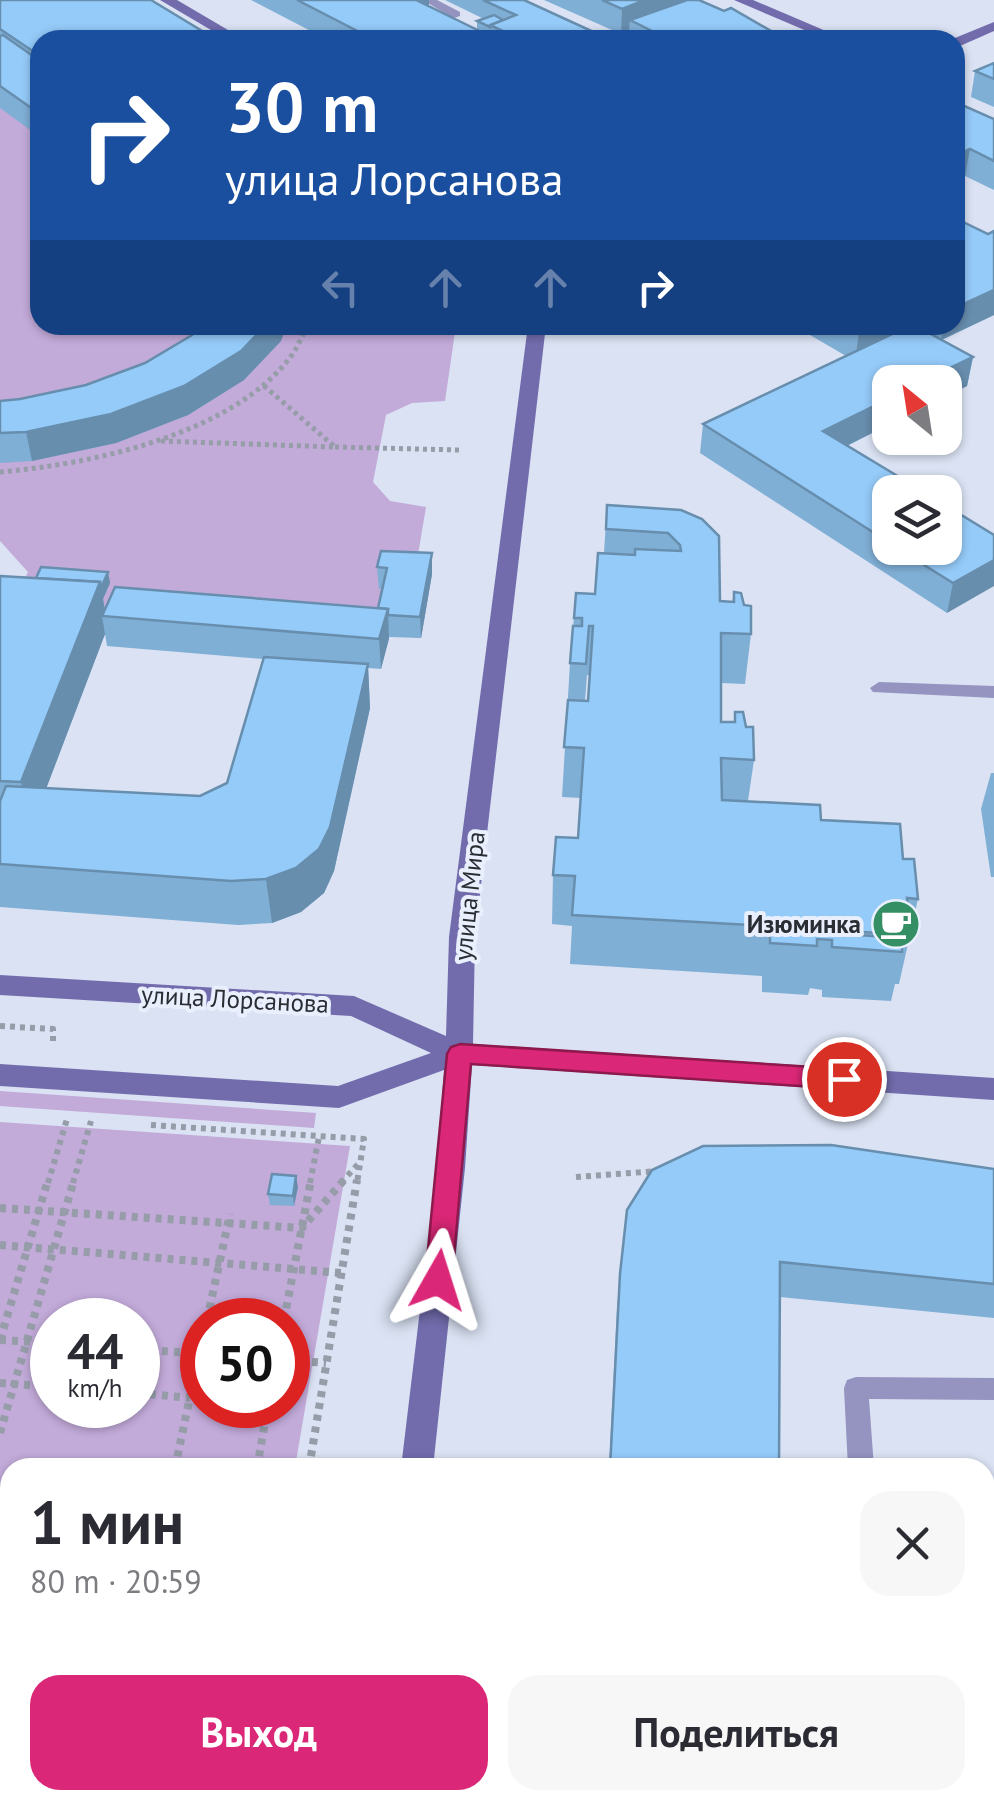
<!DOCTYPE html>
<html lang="ru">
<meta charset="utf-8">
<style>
body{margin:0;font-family:"PT Sans",sans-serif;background:#f7f7f7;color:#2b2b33;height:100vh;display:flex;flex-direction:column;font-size:38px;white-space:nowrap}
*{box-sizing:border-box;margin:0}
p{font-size:32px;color:#7c7c81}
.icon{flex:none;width:55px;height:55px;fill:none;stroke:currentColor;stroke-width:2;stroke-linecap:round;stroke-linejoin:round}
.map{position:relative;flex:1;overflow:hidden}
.details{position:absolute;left:0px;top:1458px;width:995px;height:352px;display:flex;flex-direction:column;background:#fff;border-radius:30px 30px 0 0;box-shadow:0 2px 8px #0004}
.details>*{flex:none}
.hud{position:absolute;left:30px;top:30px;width:935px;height:305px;border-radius:30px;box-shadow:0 2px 8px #0004;background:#1a4fa0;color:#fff;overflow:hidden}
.needle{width:65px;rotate:330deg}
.fabs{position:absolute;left:872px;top:365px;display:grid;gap:20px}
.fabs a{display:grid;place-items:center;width:90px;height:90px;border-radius:20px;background:#fff;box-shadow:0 2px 8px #0004;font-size:50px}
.speed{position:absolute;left:30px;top:1298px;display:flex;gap:20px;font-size:50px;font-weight:700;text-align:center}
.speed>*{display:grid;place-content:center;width:130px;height:130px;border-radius:50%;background:#fff;box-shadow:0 2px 8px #0004;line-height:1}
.speed small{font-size:25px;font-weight:400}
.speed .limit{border:15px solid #d22;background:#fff;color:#111}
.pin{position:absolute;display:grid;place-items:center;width:85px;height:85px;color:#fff;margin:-42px;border:5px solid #fff;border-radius:50%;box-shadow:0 2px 10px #0007}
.me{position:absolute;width:110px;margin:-55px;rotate:6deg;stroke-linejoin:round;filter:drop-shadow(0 0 8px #0008)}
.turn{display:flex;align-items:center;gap:35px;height:210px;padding:0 30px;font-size:45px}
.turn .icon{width:130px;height:130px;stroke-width:2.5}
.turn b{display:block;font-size:70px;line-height:85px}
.lanes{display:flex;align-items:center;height:95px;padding:0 30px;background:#0003;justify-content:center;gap:50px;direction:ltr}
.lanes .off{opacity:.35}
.round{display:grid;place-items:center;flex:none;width:105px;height:105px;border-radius:30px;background:#f7f7f7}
.headline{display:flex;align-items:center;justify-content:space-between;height:170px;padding:0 30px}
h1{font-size:60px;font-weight:700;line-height:75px}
.button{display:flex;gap:20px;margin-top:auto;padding:20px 30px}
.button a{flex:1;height:115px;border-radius:30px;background:#db2777;color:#fff;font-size:40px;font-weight:700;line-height:115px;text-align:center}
.button a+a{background:#f7f7f7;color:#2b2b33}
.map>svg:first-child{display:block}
</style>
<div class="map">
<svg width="994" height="1809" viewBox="0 0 994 1809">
<rect width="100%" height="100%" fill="#dae2f3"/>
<g fill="#c2aad9" fill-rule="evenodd">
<polygon points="0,0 40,40 40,325 456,325 445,401 412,403 386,415 373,482 390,501 426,507 415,573 432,574 421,638 12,606 28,572 0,541"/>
<polygon points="0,1091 316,1113 314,1128 0,1106"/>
<path d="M0,1122L350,1146L295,1467L10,1468V1800H237L236,1809H0ZM52,1320H138V1405H52ZM202,1320H288V1405H202Z"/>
</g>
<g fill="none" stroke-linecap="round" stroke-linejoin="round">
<g stroke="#969da9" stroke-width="5" stroke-dasharray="4 4" stroke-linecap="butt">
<polyline points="161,441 335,447 263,385"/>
<polyline points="335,447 459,450"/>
<path d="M0,472C92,464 229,435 289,359C297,349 302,336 308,325"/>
</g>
<g stroke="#969da9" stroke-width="6" stroke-dasharray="5 5" stroke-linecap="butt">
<polyline points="0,1026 53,1029 53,1041"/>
<polyline points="151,1125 364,1139 357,1183"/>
<polyline points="576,1177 658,1171"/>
<polyline points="48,1183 67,1119"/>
<polyline points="73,1183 91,1121"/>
<polyline points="310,1183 319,1137"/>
<polyline points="341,1183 359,1163"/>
</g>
<g stroke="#969da9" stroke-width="8" stroke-dasharray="6 6" stroke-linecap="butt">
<polyline points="0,1208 302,1228 344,1180"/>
<polyline points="0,1245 342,1273"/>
<polyline points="207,1320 230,1214"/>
<polyline points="284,1320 311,1180"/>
<polyline points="0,1340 48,1180"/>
<polyline points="0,1340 52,1343"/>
<polyline points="138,1349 201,1354"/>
<polyline points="288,1360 326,1363"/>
<polyline points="0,1383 52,1387"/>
<polyline points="138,1393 190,1398"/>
<polyline points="0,1433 74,1180"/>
<polyline points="175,1468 202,1340"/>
<polyline points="257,1468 268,1405"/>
<polyline points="309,1468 357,1180"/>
<polyline points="0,1489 10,1490"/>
<polyline points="0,1530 10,1531"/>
<polyline points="0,1733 10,1721"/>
<polyline points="100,1809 102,1800"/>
<polyline points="193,1809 195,1800"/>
<polyline points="253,1809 254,1800"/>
</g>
<g fill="#9593c0" fill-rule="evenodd">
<polygon points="423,0 437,0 460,12 460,16 442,22 475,40 460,40 428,24 428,20 446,14"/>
<polygon points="879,682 994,686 994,698 873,692 870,688"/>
<polygon points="856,1377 994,1378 994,1400 869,1399 874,1468 848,1468 844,1388 847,1380"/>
<polygon points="985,1788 994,1789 994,1809 868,1809 865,1800 985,1800"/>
</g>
<g fill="#726cad" fill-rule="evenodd">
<polygon points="160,0 177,0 245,40 228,40"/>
<polygon points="734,0 753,0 847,40 828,40"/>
<polygon points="994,22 994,31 960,46 955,47 955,40 950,40"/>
<polygon points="528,325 546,325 475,937 473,1044 994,1078 994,1100 472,1065 465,1168 433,1468 401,1468 437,1168 444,1070 339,1108 0,1086 0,1064 338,1086 431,1053 351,1016 0,995 0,975 354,996 446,1036 449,937"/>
<polygon points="362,1800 398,1800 397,1809 361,1809"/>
</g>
</g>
<g fill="#80afd6" fill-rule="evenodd">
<polygon points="0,0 40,40 40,137 0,108"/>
<polygon points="251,0 429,0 429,6 477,30 477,21 484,19 445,0 524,0 611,40 328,40"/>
<polygon points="544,0 685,0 777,40 629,40 629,31 621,34"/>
<polygon points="994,63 994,107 971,97 975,71"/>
<polygon points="955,107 994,119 994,190 965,176 955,180"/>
<polygon points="994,315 942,340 973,357 967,386 945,397 945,382 890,382 890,424 847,446 890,492 890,548 945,548 994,535 947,613 700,453 703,424 846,356 793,325 955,325"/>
<polygon points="281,341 244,380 188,415 116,443 32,461 0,463 0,401 20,399 86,385"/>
<path d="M607,505L681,510L720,601L732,602L734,592L751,634L745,684L721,683V722H734L735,712L754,760L748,801L821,820L903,859L918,899L899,984H895L891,1001L822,997V990L810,988L808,995L762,992V976L570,964L572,926L552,924L553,875L578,838L581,798L562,797L570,663L576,593L595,594L604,553ZM587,675H590L588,701H585Z"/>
<path d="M432,553V574L421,638L389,637L381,669L368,668L370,708L334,871L324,893L301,912L272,923L238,925L0,907V576L36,578L108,572L110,583L103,599L105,609L378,608L383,589H379L377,567ZM105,634L107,646L263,659L227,783L200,796L46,788Z"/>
<polygon points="991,773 994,773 994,877 991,877 981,809"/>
<polygon points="994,1169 994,1318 780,1297 779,1468 609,1468 617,1307 627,1210"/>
<polygon points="298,1187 294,1206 270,1205 268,1194"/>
</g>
<g fill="#688eae">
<polygon points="399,0 429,0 429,6"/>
<polygon points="646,0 685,0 684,9 630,20 629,31 621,34 622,9"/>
<polygon points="570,33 570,40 550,40"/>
<polygon points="970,149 965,176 955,180 955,156"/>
<polygon points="994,290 994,315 941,340 944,325 955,325 955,308"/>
<polygon points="266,325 287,325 281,341 244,380 188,415 116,443 32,461 26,432"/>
<polygon points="875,325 921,325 920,329 855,361 859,332"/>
<polygon points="973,357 967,386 945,397 945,382 921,382"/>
<polygon points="890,398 890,424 818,460 823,431"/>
<polygon points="432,553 432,574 421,638 420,617"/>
<polygon points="994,560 994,586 947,613 953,583"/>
<polygon points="108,572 110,583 103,599 106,617 102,616 105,634 32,826 21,782 100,582"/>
<polygon points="388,609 389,639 381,669 379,639"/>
<polygon points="368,664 370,708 334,871 324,893 301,912 272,923 266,879"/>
<polygon points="296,1176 298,1187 294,1206 293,1196"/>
</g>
<g fill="#95cbf9" stroke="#688eae" stroke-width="2.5">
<polygon points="0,0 151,0 217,40 40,40 40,56 0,29"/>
<polygon points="297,0 416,0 498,40 375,40"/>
<polygon points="483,0 524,0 611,40 586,40 570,33 550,40 522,40 490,25 516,15"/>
<polygon points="602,0 645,0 622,9"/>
<polygon points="687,0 699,0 724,11 731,8 778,35 764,40 662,40 652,36 658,34 630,20"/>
<polygon points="494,15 503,20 490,25 490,27 477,21"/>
<polygon points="3,35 40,61 40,114 0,86 0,36"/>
<polygon points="994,63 994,79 975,71"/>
<polygon points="962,105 994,119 994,161 970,149 955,156 955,107"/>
<polygon points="955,218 988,234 994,231 994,290 955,308"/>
<polygon points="202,325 266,325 241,351 184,386 111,414 26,432 0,433 0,401 20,399 86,385 145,363 192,335"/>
<polygon points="846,325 875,325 859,332"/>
<polygon points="911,325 914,325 973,357 921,382 890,382 890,398 823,431 924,492 890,492 890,543 703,424"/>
<polygon points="607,505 681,510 702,519 719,536 720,601 734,602 734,592 741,593 744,605 751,606 751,634 721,633 721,722 735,722 735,712 743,712 746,727 753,727 754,760 721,758 722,800 820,805 821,820 900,824 903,859 914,859 918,899 907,898 911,935 830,930 830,933 902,938 902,952 832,947 832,940 817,939 817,946 770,943 770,926 572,915 575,876 553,875 556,837 578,838 584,748 564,747 568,700 588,701 593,626 589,626 586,664 570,663 573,626 582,626 582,618 574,618 576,593 595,594 598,553 635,555 635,549 681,551 680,545 668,533 606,529"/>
<polygon points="945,505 994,535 994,560 953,583 897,548 945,548"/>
<polygon points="381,551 432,553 420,617 388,615 388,609 378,608 387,568 377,567"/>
<polygon points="41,567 108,572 101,588 100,582 36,578"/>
<polygon points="0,576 100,582 21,782 0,781"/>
<polygon points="115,587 388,609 379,639 102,616"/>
<polygon points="264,657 368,664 330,827 319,849 296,868 266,879 231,881 0,864 0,801 6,786 200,796 227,783"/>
<polygon points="831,1145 994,1169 994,1284 780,1262 779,1468 610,1468 620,1274 627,1210 652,1170 703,1146"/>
<polygon points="272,1174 296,1176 293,1196 268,1194"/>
<rect x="592" y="1800" width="185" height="9"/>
</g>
<polygon fill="#db2777" stroke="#8e194d" stroke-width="2.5" points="460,1044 844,1069 853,1072 857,1079 853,1086 844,1089 471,1064 452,1280 448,1289 438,1292 429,1289 425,1280 447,1054 451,1047"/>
<defs>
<g id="cafe-disc" transform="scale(2.5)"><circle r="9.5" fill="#348f65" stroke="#e9effd"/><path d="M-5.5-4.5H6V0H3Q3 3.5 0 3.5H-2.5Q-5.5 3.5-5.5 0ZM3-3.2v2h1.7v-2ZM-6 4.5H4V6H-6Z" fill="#fff"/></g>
</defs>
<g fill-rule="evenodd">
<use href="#cafe-disc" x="896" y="924"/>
</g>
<g text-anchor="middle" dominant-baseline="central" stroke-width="8" stroke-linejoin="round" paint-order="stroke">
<g font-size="25" fill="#2a2e34" stroke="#e9effd">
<text transform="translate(469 896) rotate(-84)">улица Мира</text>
<text transform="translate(235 999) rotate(3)">улица Лорсанова</text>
</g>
<g font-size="25" font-weight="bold" fill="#2a2e34" stroke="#e9effd" text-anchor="end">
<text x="861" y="924">Изюминка</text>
</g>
</g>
</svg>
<div class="fabs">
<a><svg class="needle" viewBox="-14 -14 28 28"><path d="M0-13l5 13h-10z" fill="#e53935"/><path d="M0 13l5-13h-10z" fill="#7c7c81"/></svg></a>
<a><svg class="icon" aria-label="layers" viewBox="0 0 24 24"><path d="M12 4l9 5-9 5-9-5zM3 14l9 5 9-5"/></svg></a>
</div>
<div class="speed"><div>44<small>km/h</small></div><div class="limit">50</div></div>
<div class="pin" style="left:844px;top:1079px;background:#d93025"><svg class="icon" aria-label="arrive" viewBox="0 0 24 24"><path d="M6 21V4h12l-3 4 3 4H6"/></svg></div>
<svg class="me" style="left:438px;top:1280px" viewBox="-20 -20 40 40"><path d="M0-17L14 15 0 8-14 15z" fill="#db2777" stroke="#fff" stroke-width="4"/></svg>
<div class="hud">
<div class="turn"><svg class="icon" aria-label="right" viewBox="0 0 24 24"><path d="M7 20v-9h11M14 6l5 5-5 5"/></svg><div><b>30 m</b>улица Лорсанова</div></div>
<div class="lanes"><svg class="icon off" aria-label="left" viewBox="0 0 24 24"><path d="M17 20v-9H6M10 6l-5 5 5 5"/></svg><svg class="icon off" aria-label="ahead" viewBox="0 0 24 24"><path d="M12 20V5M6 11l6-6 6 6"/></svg><svg class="icon off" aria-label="ahead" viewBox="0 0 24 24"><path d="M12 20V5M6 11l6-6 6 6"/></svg><svg class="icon" aria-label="right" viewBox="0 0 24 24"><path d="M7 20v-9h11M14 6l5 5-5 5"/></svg></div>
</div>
<section class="details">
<div class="headline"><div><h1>1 мин</h1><p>80 m · 20:59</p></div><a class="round"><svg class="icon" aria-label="close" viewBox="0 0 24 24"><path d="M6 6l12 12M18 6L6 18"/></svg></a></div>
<div class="button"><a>Выход</a><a>Поделиться</a></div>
</section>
</div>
